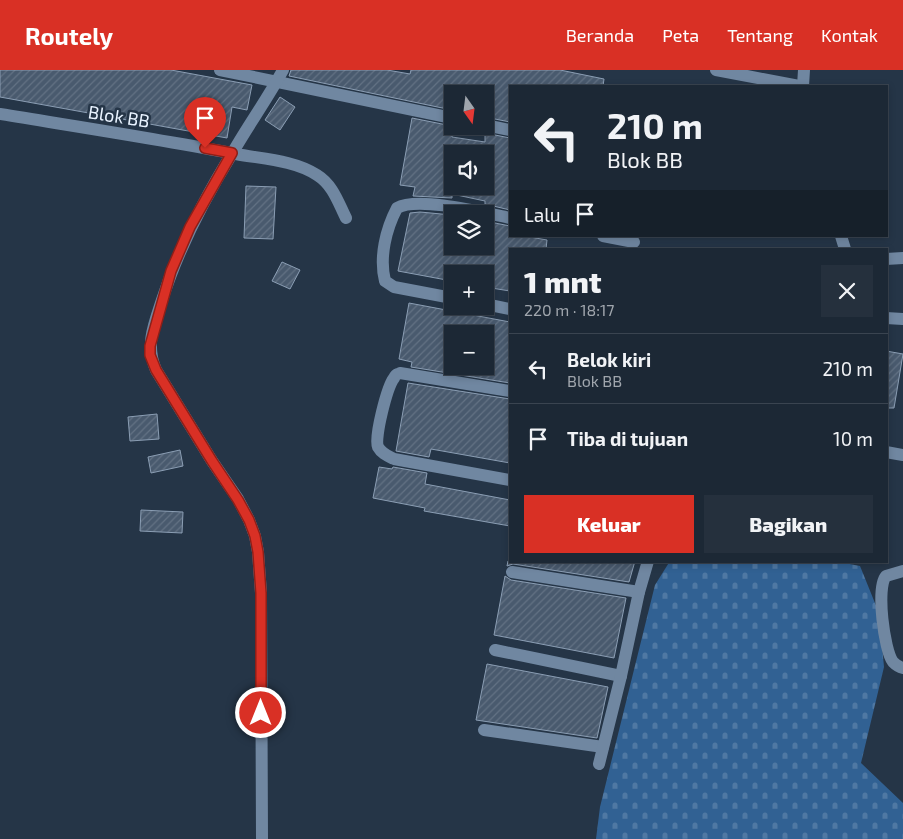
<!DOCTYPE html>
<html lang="id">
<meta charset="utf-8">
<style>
body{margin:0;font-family:"Exo 2",sans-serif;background:#25303d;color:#f1f3f6;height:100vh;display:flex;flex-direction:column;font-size:19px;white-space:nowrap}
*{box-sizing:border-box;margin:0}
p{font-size:16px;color:#a0a6ad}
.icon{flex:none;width:28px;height:28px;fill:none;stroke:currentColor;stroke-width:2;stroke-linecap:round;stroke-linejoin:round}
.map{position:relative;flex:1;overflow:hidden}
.side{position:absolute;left:509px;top:178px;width:379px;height:315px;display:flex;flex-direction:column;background:#1c2835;border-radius:0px;box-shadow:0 2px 8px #0003,0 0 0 1px #3a4450}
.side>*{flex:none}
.banner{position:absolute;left:509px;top:15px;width:379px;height:152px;border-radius:0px;box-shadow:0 2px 8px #0003,0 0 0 1px #3a4450;background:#1c2835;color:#f1f3f6;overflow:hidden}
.needle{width:32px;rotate:166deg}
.tools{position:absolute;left:444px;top:15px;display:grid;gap:10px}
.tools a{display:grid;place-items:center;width:50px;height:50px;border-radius:0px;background:#1c2835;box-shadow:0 2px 8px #0003,0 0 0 1px #3a4450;font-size:25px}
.pin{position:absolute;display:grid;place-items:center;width:42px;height:42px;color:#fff;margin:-51px -21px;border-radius:50% 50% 50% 0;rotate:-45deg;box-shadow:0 0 5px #0007}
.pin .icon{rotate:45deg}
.me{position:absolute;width:55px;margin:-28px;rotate:0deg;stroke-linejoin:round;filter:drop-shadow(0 0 4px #0008)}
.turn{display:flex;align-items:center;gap:18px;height:105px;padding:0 15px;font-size:22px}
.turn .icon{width:65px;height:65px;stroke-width:2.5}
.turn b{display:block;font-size:35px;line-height:42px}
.then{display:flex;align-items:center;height:48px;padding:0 15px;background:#0003;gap:10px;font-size:19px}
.round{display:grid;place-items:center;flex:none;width:52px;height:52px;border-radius:0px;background:#25303d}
.overview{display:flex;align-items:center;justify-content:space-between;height:85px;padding:0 15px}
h1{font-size:30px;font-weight:800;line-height:38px}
.cta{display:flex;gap:10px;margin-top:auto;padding:10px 15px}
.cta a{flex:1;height:58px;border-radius:0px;background:#d93025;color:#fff;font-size:20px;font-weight:800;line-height:58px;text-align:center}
.cta a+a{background:#25303d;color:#f1f3f6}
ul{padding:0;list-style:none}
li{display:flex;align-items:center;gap:15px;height:70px;padding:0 15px;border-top:1px solid #3a4450}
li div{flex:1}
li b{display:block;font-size:19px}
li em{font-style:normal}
header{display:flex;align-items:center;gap:30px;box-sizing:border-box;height:70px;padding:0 25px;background:#d93025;color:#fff}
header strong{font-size:24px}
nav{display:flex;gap:28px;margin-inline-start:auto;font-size:18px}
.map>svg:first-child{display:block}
</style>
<header>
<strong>Routely</strong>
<nav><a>Beranda</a><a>Peta</a><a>Tentang</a><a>Kontak</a></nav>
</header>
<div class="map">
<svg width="903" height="769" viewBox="0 0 903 769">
<defs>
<pattern id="cemetery-stones" width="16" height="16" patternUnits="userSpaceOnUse" patternTransform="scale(1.25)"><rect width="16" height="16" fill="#316193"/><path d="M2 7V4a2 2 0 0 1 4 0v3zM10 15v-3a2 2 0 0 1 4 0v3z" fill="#4f78a3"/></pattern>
<pattern id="building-hatch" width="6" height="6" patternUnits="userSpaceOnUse" patternTransform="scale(1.25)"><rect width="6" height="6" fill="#495a6e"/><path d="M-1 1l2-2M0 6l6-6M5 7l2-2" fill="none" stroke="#637284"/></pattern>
</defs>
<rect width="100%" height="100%" fill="#253547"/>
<polygon fill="url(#cemetery-stones)" points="670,491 834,491 860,496 879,543 884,597 861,693 903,733 903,769 596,769 600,737 655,515"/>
<g fill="url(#building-hatch)" stroke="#8b9eb4" fill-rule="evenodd">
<polygon points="0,0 171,0 252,15 247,40 232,37 227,68 0,27"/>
<polygon points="291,0 387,0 410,4 411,0 560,0 604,9 603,16 510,16 510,52 485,47 485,24 452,24 452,40 289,6"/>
<polygon points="280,27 295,37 280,60 265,50"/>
<path d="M412,48L452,56V67L485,72V63L510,68V140L485,134V131L452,124V128L413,126L415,117L400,115ZM452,84H485V116H452Z"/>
<polygon points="246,116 276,117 273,169 244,168"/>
<polygon points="420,142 452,145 452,176 485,176 485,151 510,156 510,166 524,166 547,170 546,179 510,179 510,221 485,217 485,204 452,204 452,211 398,201 410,143"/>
<polygon points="282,192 300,200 290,219 272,211"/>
<path d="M409,233L510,252V313L411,297L412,292L399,289ZM452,264H485V296H452Z"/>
<polygon points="886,281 903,284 894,338 886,338"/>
<polygon points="408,313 510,329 510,393 431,379 429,387 396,381"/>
<polygon points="157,344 159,369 130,371 128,347"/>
<polygon points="180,380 183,396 151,403 148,387"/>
<polygon points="379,397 392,399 393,397 427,403 425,414 510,430 510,456 424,441 425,438 373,428"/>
<polygon points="141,440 183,442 182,463 140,461"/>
<polygon points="508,491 635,491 629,512 513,494 507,496"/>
<polygon points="505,506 511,510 626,528 614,588 494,565"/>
<polygon points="487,594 608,617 597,668 476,650"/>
</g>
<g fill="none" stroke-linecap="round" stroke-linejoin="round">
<g stroke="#7087a1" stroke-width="12">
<polyline points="220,0 452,48"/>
<polyline points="716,0 799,16"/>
<polyline points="803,16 804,0"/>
<path d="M0,44C79,57 158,69 236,84C262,89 294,90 317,105C333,115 338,132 346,148"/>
<polyline points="485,55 510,60"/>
<polyline points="603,166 634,172"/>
<polyline points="841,166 845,179"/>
<polyline points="886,189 903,188"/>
<path d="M452,228L394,217L385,211C379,187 386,159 397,138C418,126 485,143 510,148"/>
<polyline points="485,234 510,239"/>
<polyline points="886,248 903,249"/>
<path d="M510,321L400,303C396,305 396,304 394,308C387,317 374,368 378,377C382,384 388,386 394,389L510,410"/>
<polyline points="886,382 903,385"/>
<path d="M903,501L886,506C876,517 884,580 893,592C896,595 899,597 903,598"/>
<polyline points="512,502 639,522"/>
<polyline points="495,580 621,606"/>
<polyline points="484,660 603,677"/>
<polyline points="599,694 621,606 639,522 648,491"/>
<path d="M262,769L261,523L258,482L255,466L249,450L238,429L212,391L156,300C145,275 154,254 162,230C179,177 204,129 233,82C249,54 268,28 283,0"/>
</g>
</g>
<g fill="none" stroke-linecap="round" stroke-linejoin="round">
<g stroke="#8d1f18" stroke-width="12">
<polyline id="route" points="205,78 232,83 190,157 171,201 150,276 150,285 156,300 212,391 238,430 249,450 255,466 258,482 261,523 261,643"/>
</g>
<use href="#route" stroke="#d93025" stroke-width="9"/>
</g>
<g text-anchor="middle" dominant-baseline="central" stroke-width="5" stroke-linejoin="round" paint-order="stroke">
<g font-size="18" fill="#e9f3ff" stroke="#253547">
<text transform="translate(119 46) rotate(9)">Blok BB</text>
</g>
</g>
</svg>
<div class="tools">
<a><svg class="needle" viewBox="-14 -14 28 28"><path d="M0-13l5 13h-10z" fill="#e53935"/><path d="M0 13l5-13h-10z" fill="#a0a6ad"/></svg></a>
<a><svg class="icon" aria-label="sound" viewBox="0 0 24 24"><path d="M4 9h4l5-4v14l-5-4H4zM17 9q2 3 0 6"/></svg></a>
<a><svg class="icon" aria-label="layers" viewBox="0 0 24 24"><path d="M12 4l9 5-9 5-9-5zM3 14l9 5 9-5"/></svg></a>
<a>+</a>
<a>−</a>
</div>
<div class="pin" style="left:205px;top:78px;background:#d93025"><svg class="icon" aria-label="arrive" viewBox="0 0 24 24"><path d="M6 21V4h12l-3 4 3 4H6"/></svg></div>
<svg class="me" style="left:261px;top:643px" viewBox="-20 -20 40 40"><circle r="17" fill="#d93025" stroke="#fff" stroke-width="3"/><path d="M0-11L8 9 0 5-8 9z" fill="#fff"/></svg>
<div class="banner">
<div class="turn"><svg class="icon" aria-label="left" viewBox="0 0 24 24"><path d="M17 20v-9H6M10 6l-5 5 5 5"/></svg><div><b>210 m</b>Blok BB</div></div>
<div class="then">Lalu<svg class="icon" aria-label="arrive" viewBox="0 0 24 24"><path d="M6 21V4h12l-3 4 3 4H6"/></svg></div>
</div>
<section class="side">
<div class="overview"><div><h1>1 mnt</h1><p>220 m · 18:17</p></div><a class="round"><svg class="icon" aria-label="close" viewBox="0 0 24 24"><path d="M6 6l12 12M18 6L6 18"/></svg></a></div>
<ul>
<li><svg class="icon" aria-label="left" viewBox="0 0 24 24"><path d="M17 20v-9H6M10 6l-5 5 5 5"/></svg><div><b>Belok kiri</b><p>Blok BB</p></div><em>210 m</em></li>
<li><svg class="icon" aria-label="arrive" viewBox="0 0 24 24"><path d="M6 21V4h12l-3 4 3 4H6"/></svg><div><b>Tiba di tujuan</b></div><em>10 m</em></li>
</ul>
<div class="cta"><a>Keluar</a><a>Bagikan</a></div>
</section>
</div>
